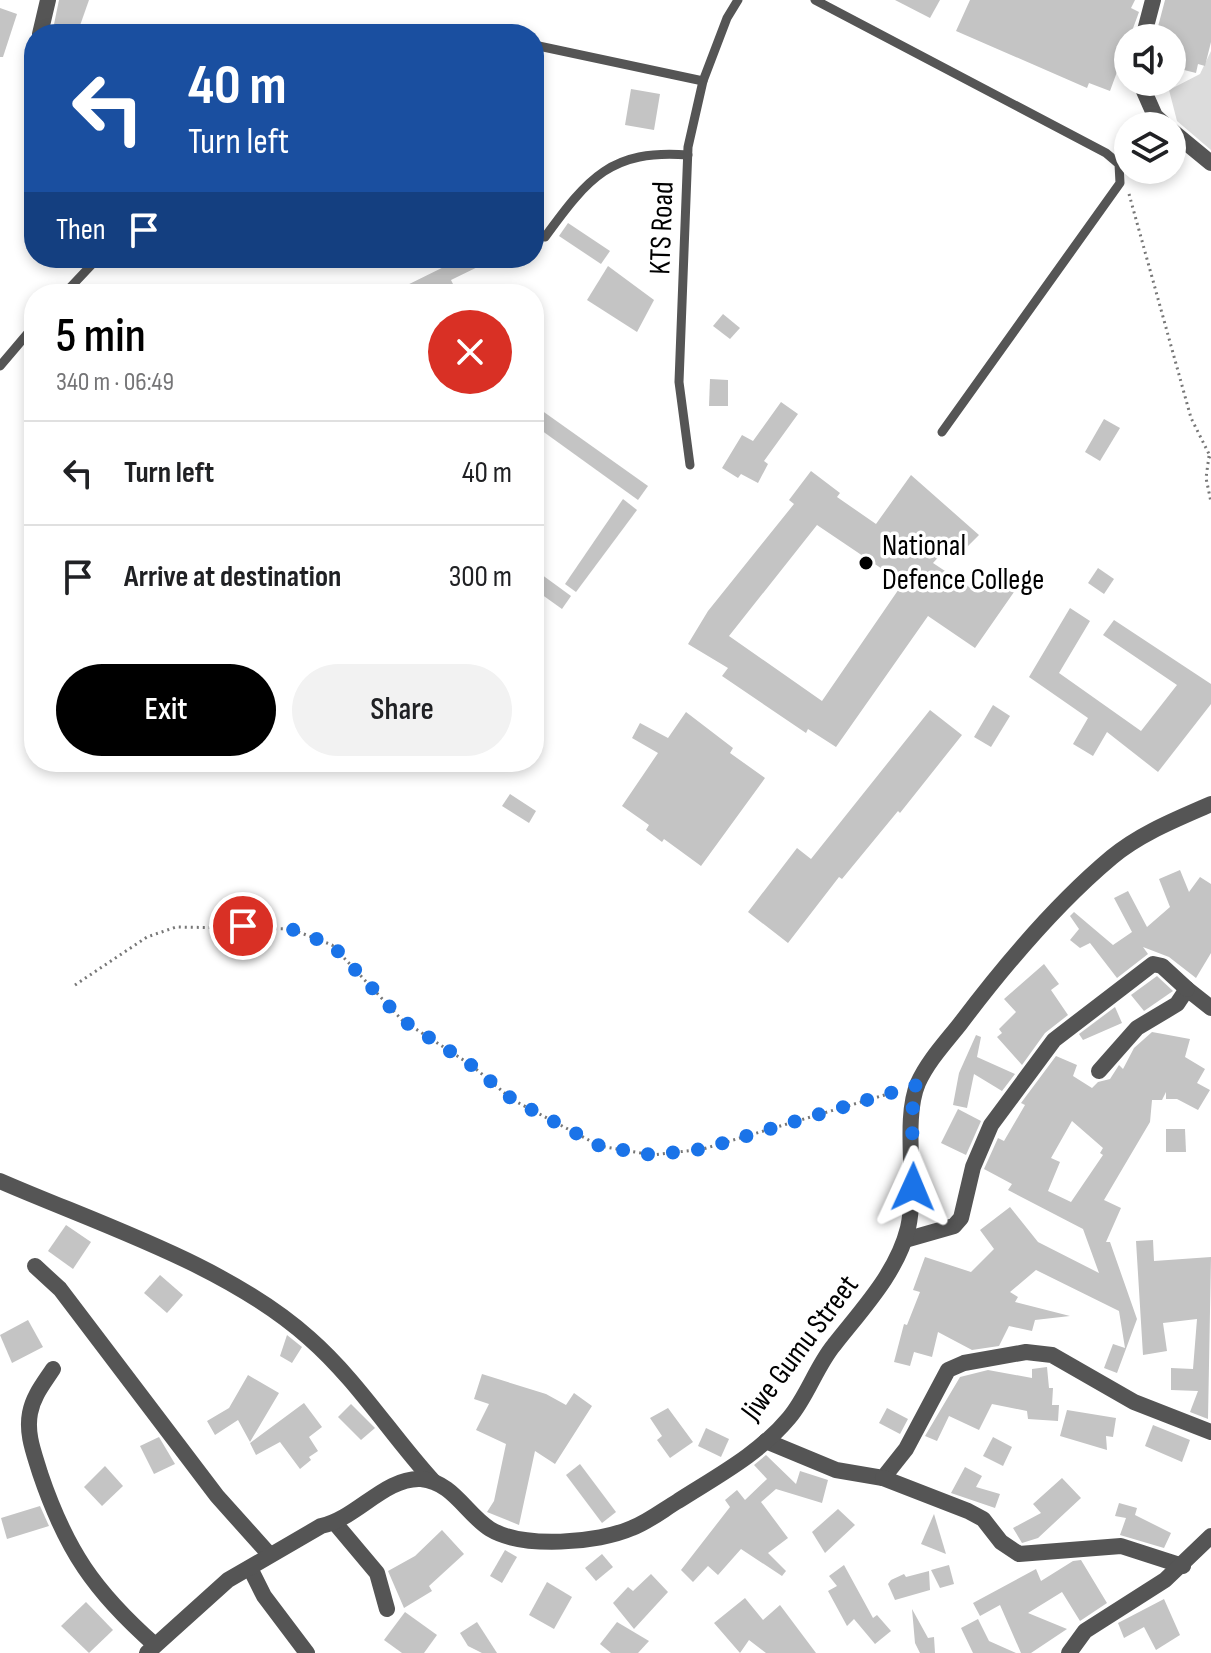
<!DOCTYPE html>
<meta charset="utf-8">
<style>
body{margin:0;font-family:"Sofia Sans Condensed",sans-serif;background:#f2f2f2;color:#202124;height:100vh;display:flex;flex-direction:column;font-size:30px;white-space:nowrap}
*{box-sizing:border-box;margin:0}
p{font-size:26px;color:#757577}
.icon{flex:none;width:44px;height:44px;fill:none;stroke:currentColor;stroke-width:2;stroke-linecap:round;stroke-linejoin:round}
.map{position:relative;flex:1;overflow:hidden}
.details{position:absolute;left:24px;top:284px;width:520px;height:488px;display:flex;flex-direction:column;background:#fff;border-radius:32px;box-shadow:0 4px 12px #0003}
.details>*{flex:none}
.hud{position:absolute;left:24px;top:24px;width:520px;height:244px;border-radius:32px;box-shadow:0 4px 12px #0003;background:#1a4fa0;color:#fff;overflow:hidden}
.fabs{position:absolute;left:1114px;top:24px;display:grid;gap:16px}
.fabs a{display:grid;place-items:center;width:72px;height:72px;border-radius:50%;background:#fff;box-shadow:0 4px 12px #0003;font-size:40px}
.pin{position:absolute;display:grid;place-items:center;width:68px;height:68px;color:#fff;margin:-34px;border:4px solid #fff;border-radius:50%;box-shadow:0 2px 8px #0007}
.me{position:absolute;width:88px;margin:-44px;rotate:1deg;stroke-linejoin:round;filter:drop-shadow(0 0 6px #0008)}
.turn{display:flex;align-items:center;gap:28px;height:168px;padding:0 32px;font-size:36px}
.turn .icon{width:104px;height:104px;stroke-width:2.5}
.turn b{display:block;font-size:56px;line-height:68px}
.then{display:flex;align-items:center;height:76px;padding:0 32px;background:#0003;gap:16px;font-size:30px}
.round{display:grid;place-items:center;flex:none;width:84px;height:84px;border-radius:42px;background:#f2f2f2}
.head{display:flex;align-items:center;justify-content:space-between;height:136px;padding:0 32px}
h1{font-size:48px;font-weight:600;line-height:60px;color:#000}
.button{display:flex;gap:16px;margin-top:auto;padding:16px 32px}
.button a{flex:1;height:92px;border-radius:48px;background:#000;color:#fff;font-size:32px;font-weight:600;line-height:92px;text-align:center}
.button a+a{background:#f2f2f2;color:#202124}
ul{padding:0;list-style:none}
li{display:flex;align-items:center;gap:24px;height:104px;padding:0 32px;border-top:2px solid #e0e0e0}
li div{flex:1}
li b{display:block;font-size:30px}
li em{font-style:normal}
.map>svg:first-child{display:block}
</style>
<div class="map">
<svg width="1211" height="1653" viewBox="0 0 1211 1653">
<rect width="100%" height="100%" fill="#fff"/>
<polygon fill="#dcdcdc" points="1211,51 1211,150 1177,121 1169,90 1200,74"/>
<g fill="#c4c4c4" fill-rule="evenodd">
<polygon points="59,0 89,0 77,34 52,34"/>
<polygon points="895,0 940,0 930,18"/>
<polygon points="970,0 1135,0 1131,8 1139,12 1110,91 1089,83 1087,88 956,31"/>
<polygon points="1165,0 1211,0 1211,42 1205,66 1198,64 1196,73 1172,67 1172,38 1155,38"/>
<polygon points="0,8 17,14 3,57 0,57"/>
<polygon points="631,89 660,94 654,130 625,125"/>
<polygon points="568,223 610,251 601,264 559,236"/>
<polygon points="462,258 496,258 451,280 458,294 389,294"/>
<polygon points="608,266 654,300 637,332 587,300"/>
<polygon points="723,314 740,328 730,339 713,326"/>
<polygon points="710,379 728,380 728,406 709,406"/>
<polygon points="781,402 798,414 764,461 768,464 758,483 741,474 738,478 722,468 742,435 753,441"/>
<polygon points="534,405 648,486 638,500 534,425"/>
<polygon points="1104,419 1120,428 1100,461 1085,452"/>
<path d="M811,471L840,493L837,497L876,524L911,475L979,535L966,548L956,538L933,563L975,591L986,574L1014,592L975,648L928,616L836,747L808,729L806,733L722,676L728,668L688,644L708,611L794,504L789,500ZM817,525L903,583L822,701L729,636Z"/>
<polygon points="623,499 637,510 576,592 565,584"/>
<polygon points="1098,568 1114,579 1104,594 1088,583"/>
<polygon points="534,569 571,596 562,609 534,589"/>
<polygon points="1070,608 1090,621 1059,673 1141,731 1177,685 1103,635 1114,620 1211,684 1211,704 1158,772 1107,732 1093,756 1073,744 1088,718 1029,677"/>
<polygon points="993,705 1010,716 991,747 974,737"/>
<polygon points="930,710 962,735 900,813 898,811 842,879 839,877 788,943 748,912 797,848 811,859"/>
<polygon points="686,712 733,748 730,753 765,778 701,866 664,839 662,842 646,830 649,825 622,806 658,753 632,738 640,723 668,738"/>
<polygon points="510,794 536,811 529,823 502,806"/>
<polygon points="1180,870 1189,892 1200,877 1211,884 1211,953 1196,978 1169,957 1143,947 1148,954 1117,978 1090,943 1080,948 1070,940 1079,929 1070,916 1074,912 1113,945 1132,932 1114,898 1128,891 1147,927 1170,907 1159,879"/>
<polygon points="1044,964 1059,984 1051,990 1068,1015 1045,1033 1022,1065 997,1037 1002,1033 999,1029 1016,1012 1004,999"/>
<polygon points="1157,976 1173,991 1144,1011 1131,995"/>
<polygon points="1115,1007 1122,1023 1083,1040 1079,1034"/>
<path d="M1152,1032L1190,1039L1185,1057L1205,1069L1197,1083L1210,1090L1198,1110L1177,1099H1166V1092L1162,1100H1152L1150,1122L1104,1200L1121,1208L1106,1242H1110L1137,1319L1117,1373L1104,1368L1113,1344L1125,1348L1119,1311L1036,1270L1010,1292L1018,1297L1015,1302L1070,1316L1035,1320L1032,1331L1009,1326L999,1346L972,1350L938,1332L932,1357L914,1352L910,1366L894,1362L904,1324L907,1325L920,1292L913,1290L925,1257L971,1272L994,1249L980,1230L1010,1207L1038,1242L1099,1273L1083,1229L1008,1190L1012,1184L984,1169L998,1138L1004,1141L1025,1105L1021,1103L1056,1056L1077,1065L1073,1076L1092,1088L1098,1082L1110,1079L1119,1065L1123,1069L1134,1048ZM1072,1121L1103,1148L1100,1153L1103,1155L1071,1202L1048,1191L1060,1162L1051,1158Z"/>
<polygon points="976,1035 981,1037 977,1057 1015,1074 1002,1091 974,1074 967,1108 953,1105 959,1073"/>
<polygon points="958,1109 981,1121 966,1155 941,1143"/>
<polygon points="1166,1129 1185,1129 1186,1152 1166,1152"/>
<polygon points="66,1225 91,1242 73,1269 48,1251"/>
<polygon points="1153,1240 1154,1261 1211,1257 1208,1419 1190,1412 1198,1391 1171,1390 1171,1368 1193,1369 1197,1319 1163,1323 1167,1351 1143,1355 1136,1241"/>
<polygon points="160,1275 183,1295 167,1313 144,1293"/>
<polygon points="28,1320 43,1347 12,1363 0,1335"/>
<polygon points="287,1335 302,1347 292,1363 280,1356"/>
<polygon points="1047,1367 1049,1388 1053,1388 1052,1405 1059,1405 1058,1421 1028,1419 1027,1411 992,1404 979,1430 949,1416 937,1441 925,1436 960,1377 988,1370 1032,1378 1032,1369"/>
<polygon points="482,1374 546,1394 566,1405 574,1393 592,1406 555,1464 535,1451 519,1525 487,1512 494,1501 506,1444 476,1430 489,1404 474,1399"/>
<polygon points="248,1375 279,1393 250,1442 238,1420 215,1435 207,1421 229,1408"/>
<polygon points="304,1403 322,1427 309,1437 318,1451 309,1457 311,1460 300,1469 280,1442 256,1455 250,1443"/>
<polygon points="351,1404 375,1428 361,1440 338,1417"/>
<polygon points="668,1408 693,1442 670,1458 657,1440 662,1436 650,1418"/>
<polygon points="887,1408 908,1419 900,1434 879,1423"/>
<polygon points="1067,1410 1116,1418 1113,1437 1106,1436 1107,1450 1060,1436"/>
<polygon points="1153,1425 1190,1440 1182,1462 1145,1446"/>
<polygon points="706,1428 729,1439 721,1457 698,1446"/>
<polygon points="159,1437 175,1464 154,1474 140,1446"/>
<polygon points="993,1437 1012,1447 1003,1466 983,1456"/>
<polygon points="766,1455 796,1484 800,1471 828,1480 822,1503 776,1489 761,1502 788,1538 768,1553 786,1571 782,1576 741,1549 718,1575 708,1566 693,1582 681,1570 730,1507 725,1500 737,1490 745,1500 767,1479 754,1465"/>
<polygon points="580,1464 616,1512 602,1523 566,1475"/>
<polygon points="105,1466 123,1486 102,1506 84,1487"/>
<polygon points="965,1467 982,1476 976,1487 1000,1494 995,1508 951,1493"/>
<polygon points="1062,1478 1081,1498 1038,1538 1022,1543 1013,1528 1041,1513 1033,1504"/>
<polygon points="1119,1503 1137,1508 1135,1515 1171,1533 1164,1548 1120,1535 1126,1518 1115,1516"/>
<polygon points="40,1506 49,1526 7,1539 1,1518"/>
<polygon points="838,1509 855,1525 825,1553 812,1532"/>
<polygon points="934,1514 946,1554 921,1544"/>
<polygon points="442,1530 464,1554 429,1586 432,1591 404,1608 388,1571 415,1556"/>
<polygon points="505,1550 517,1557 502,1583 490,1576"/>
<polygon points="602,1554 613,1567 596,1581 585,1568"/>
<polygon points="1081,1560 1107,1603 1080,1621 1062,1592 1028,1613 1067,1629 1031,1653 1021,1653 1000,1605 980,1616 973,1603 1036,1569 1041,1581 1073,1561"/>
<polygon points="844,1565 873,1618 877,1615 891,1631 875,1644 854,1619 847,1626 828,1591 837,1586 829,1576"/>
<polygon points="949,1565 954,1584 940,1588 931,1570"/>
<polygon points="929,1571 930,1590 895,1600 888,1584 891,1580 904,1574 906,1577"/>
<polygon points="651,1574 668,1592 634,1629 613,1603 628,1587 633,1591"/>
<polygon points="547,1582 572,1597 554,1629 529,1615"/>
<polygon points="745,1598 763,1620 780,1605 816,1653 766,1653 749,1640 740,1653 714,1623"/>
<polygon points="1164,1599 1180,1635 1156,1650 1144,1627 1124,1638 1118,1623"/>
<polygon points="86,1602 113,1630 89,1653 61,1626"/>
<polygon points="912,1609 928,1638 934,1637 935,1653 920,1653 915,1643"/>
<polygon points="405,1612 437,1635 424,1653 402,1653 384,1640"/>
<polygon points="978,1619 989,1641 1016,1653 973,1653 961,1628"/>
<polygon points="477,1622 497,1653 482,1653 468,1646 460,1633"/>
<polygon points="617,1622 649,1641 638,1653 611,1653 600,1644"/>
</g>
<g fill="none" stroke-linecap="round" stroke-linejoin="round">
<g stroke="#777" stroke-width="3" stroke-dasharray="2 4" stroke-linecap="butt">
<polyline points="1129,194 1191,418 1211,458"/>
<polyline points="1209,456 1206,478 1211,502"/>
<polyline points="75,985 147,937 176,927 291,929 332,945 402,1020 471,1065 513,1100 600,1146 652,1155 703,1149 898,1091"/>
</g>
<g stroke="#555" stroke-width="9">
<polyline points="815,0 1106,153 1119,164 1120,183 942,432"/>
<polyline points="448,34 485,34"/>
<polyline points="534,45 703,81"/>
<path d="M545,237C588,178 611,149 688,155"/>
<polyline points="64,294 98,258"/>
<polyline points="0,366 34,326"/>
<polyline points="690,465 679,382 688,147 703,81 727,18 738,0"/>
</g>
<g stroke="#555" stroke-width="16">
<polyline points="40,34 48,0"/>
<polyline points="1143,38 1153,0"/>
<polyline points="33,67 34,62"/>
<polyline points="1140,82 1155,116 1166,126"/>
<polyline points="1172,131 1211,163"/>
<polyline points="1099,1071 1137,1028 1177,1004 1187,989 1211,1008"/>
<path d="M0,1181C101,1225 227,1265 309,1338C357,1380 391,1435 433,1481"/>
<polyline points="905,1240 954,1226 961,1218 973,1167 991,1125 1054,1040 1153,964 1162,966 1187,989"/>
<polyline points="35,1266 60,1289 217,1496 269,1554"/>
<path d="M53,1369C44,1383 33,1396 30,1413C26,1434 34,1453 40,1473C66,1550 94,1591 155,1645"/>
<polyline points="766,1441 836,1470 883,1478 906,1449 948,1370 964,1363 1026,1352 1052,1355 1134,1402 1211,1432"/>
<polyline points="883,1478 968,1511 983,1519 1001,1542 1019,1554 1121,1546 1183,1566"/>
<polyline points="335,1523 377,1573 387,1609"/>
<polyline points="250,1568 264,1596 307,1653"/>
<path d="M147,1653L228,1580L321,1526C356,1519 385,1477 421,1479C453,1482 466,1514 490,1529C523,1549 598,1543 632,1528C648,1522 663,1510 678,1501C717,1476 759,1454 789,1418C807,1397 816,1367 834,1345C862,1309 897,1273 908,1228C918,1184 902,1121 918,1083C928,1061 945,1043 960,1024C1003,967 1057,903 1112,857C1141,833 1177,819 1211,804"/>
<polyline points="1069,1653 1085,1631 1165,1580 1211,1536"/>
</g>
</g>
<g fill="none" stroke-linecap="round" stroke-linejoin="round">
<polyline stroke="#1a73e8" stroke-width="14" stroke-dasharray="0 25.2" points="243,926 291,929 332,945 402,1020 471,1065 513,1100 600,1146 652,1155 703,1149 917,1085 912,1112 913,1187"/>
</g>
<circle fill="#000" stroke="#fff" stroke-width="3" cx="866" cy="563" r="8"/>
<g text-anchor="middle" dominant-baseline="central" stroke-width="7" stroke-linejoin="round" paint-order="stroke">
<g font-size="30" fill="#000" stroke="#fff">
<text transform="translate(662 228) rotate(-88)">KTS Road</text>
<text transform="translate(800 1348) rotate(-53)">Jiwe Gumu Street</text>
</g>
<g font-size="30" fill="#000" stroke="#fff" text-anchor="start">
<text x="882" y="546">National<tspan x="882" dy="34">Defence College</tspan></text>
</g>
</g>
</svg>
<div class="fabs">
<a><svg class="icon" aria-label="sound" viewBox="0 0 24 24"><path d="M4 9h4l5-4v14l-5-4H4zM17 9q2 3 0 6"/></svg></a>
<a><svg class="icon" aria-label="layers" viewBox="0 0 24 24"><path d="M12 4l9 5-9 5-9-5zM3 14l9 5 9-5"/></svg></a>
</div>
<div class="pin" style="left:243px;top:926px;background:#d93025"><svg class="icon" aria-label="arrive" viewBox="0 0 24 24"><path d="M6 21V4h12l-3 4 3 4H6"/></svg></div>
<svg class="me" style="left:913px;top:1187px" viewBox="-20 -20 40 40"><path d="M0-17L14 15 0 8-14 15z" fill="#1a73e8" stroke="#fff" stroke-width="4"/></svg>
<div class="hud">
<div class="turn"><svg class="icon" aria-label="left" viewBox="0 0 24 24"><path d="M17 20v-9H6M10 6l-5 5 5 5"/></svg><div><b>40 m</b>Turn left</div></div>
<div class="then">Then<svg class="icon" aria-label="arrive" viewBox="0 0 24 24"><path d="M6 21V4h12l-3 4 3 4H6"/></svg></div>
</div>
<section class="details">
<div class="head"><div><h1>5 min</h1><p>340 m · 06:49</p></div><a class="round" style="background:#d93025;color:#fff"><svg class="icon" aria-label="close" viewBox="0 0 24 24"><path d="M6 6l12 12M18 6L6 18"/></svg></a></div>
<ul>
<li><svg class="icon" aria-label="left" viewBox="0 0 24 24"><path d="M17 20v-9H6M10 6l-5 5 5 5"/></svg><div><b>Turn left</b></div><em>40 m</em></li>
<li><svg class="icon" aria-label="arrive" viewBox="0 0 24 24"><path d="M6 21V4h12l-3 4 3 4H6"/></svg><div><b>Arrive at destination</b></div><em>300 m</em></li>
</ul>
<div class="button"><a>Exit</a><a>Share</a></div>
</section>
</div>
